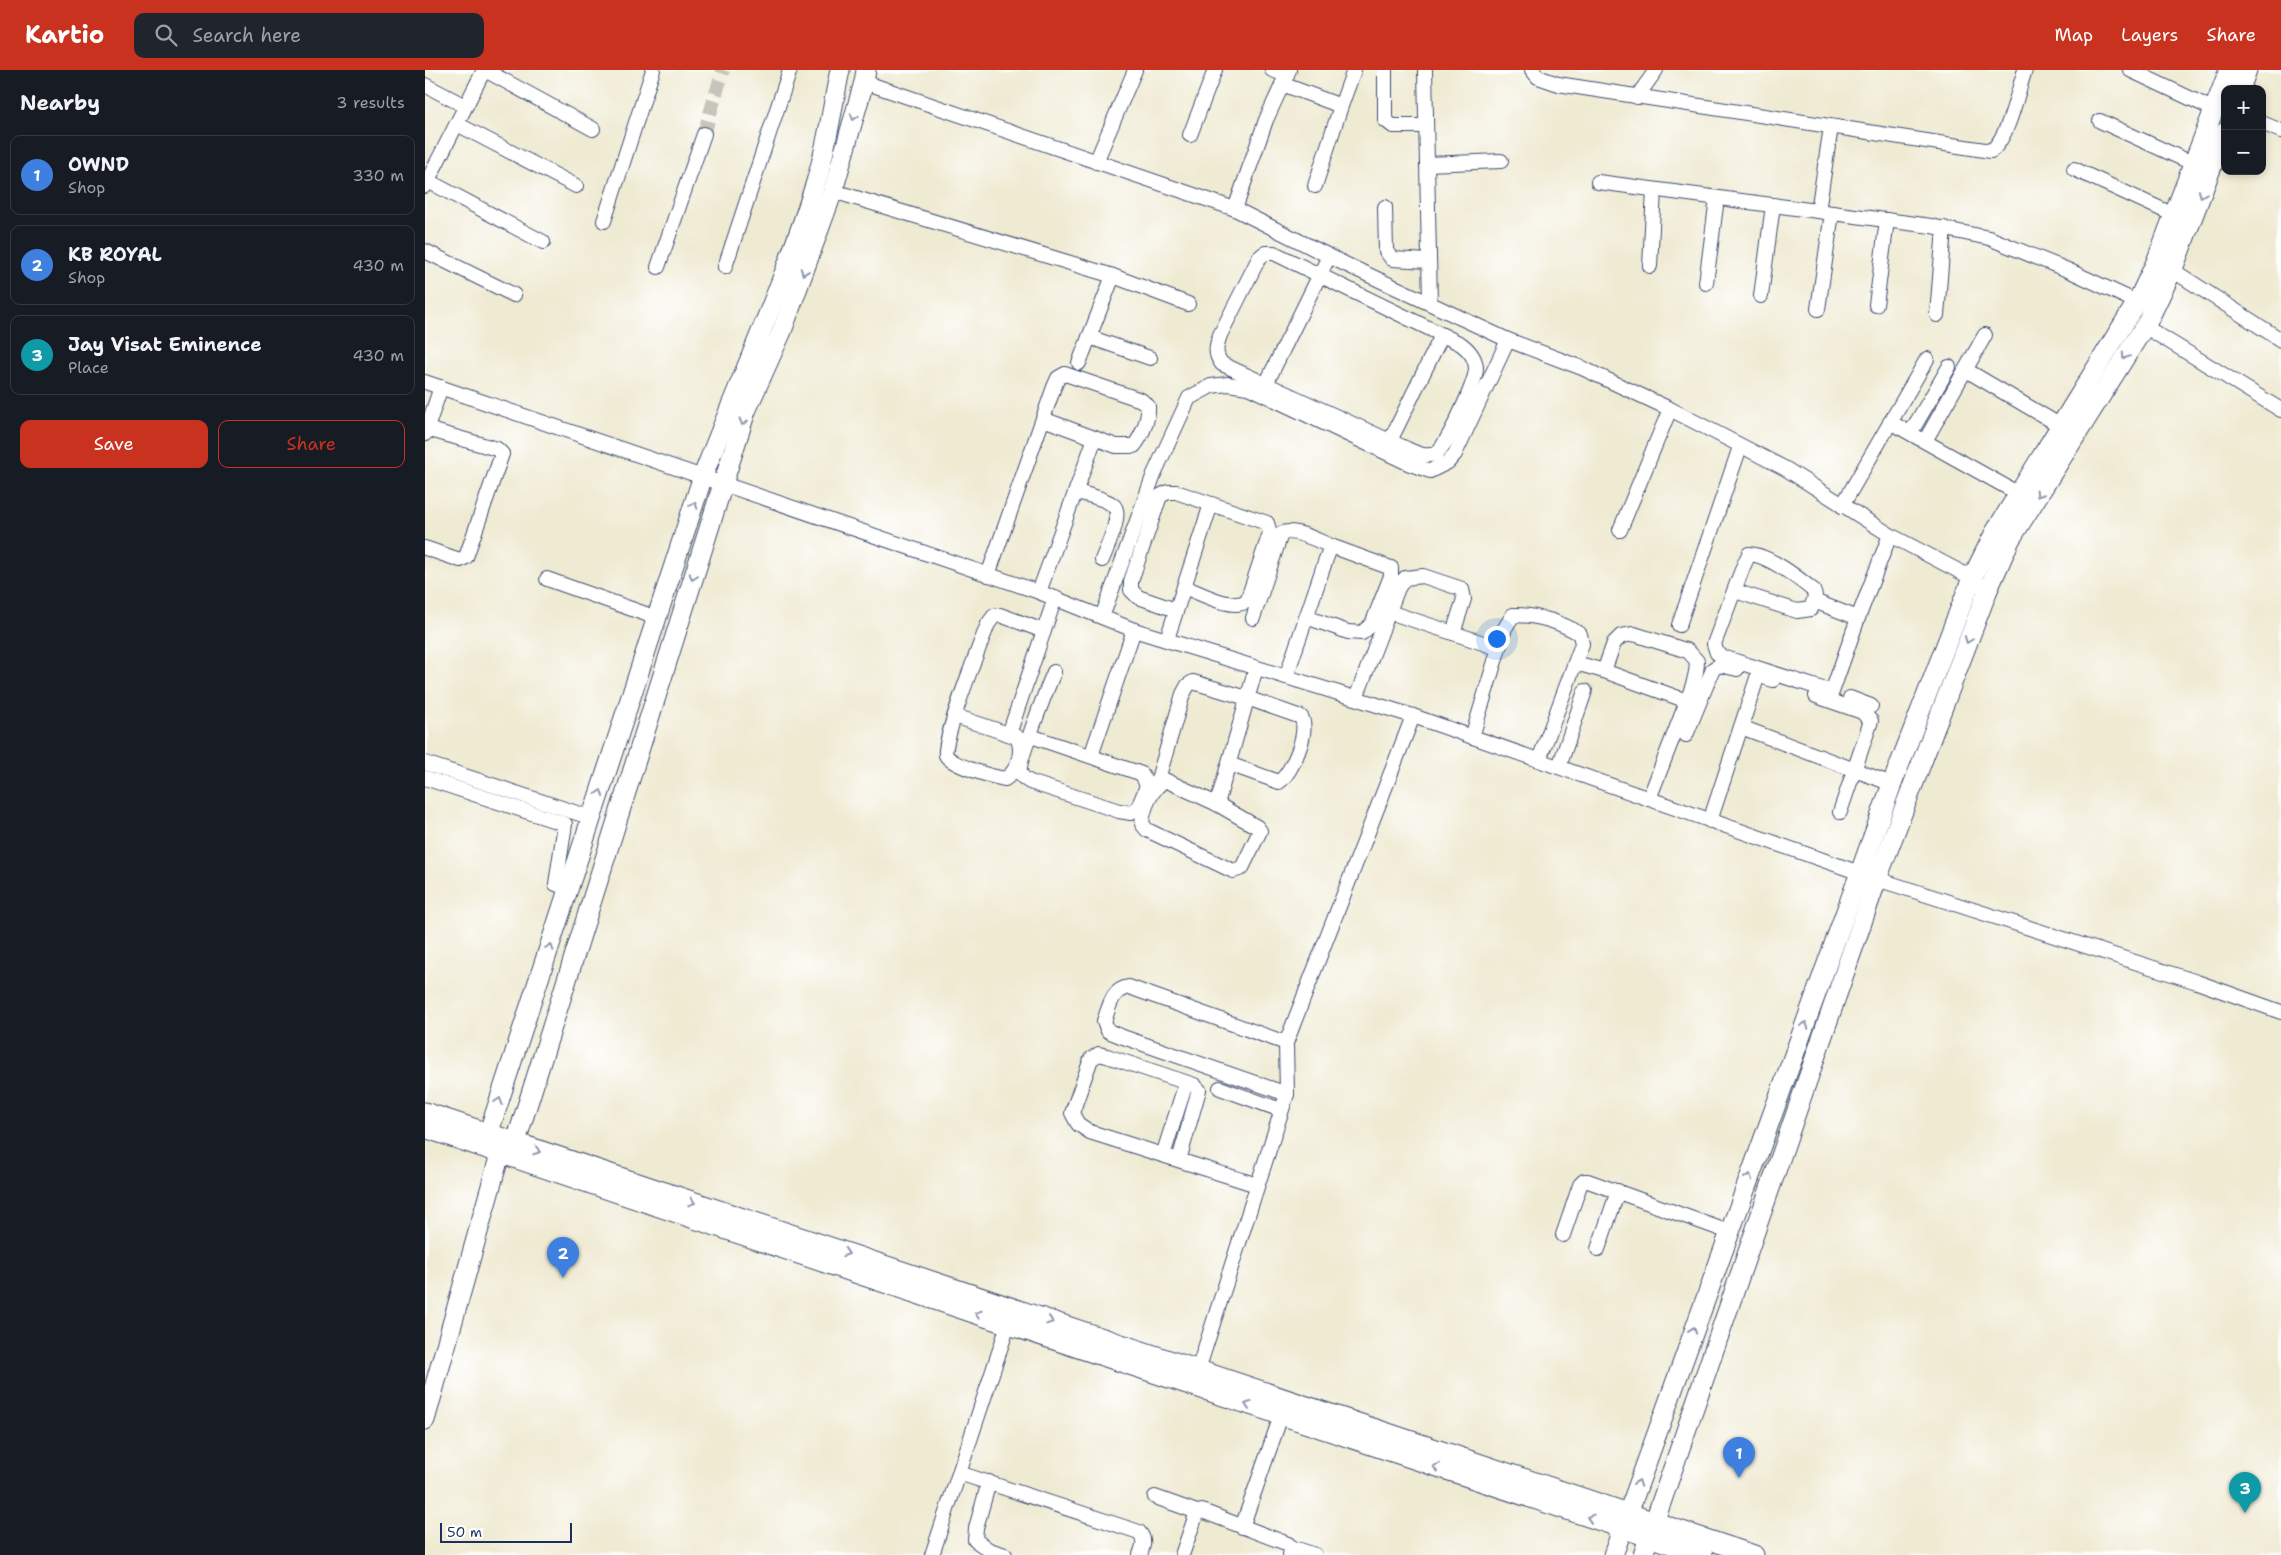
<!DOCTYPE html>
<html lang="en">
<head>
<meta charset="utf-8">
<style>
  :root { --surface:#171b24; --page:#20242c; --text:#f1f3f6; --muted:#9ea1a6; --line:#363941; --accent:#c8321e }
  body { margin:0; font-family:"Shantell Sans",sans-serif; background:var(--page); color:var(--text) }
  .controls { position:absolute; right:15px; top:15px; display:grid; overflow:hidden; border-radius:10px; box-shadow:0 2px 8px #0003 }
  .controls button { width:45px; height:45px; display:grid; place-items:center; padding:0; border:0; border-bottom:1px solid var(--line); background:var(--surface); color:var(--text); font:25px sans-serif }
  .scale { position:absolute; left:15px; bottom:12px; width:132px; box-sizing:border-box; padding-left:5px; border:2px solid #1b2f5e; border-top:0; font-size:14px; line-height:18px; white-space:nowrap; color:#1b2f5e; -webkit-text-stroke:4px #fff; paint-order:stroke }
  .you { position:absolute; left:1071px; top:568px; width:18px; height:18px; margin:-12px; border:4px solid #fff; border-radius:50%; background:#1a73e8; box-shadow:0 0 0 8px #1a73e833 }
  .badge { display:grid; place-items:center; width:32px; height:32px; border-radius:50%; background:var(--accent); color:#fff; font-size:16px; font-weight:700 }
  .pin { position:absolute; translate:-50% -41px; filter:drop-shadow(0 1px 2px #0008) }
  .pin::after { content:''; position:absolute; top:26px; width:18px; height:15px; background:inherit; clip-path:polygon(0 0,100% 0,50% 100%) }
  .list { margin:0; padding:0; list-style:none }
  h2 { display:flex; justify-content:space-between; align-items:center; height:65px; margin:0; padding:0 20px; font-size:21px }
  h2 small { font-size:16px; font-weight:400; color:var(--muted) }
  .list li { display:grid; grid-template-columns:32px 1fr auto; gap:15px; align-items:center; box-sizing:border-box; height:80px; margin:0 10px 10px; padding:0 10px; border:1px solid var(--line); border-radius:10px }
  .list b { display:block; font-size:19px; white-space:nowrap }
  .list p { margin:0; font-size:16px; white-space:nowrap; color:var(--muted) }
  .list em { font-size:16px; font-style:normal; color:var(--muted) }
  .actions { display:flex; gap:10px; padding:15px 20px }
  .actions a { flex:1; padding:11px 0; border:1px solid var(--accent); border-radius:10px; text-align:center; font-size:18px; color:var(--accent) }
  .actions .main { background:var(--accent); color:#fff }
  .icon { flex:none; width:28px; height:28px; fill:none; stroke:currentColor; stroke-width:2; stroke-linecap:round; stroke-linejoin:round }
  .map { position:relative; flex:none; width:1856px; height:1485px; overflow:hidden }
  header { display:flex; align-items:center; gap:30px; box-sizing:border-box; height:70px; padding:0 25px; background:var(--accent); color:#fff }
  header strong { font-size:24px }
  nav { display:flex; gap:28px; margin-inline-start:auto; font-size:18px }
  .search { width:350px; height:45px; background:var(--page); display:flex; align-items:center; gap:12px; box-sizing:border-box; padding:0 18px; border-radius:10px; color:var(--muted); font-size:19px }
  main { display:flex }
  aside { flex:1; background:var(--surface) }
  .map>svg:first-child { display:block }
</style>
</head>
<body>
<header>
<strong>Kartio</strong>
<div class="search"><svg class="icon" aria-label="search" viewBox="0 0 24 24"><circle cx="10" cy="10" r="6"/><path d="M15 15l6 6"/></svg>Search here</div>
<nav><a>Map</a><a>Layers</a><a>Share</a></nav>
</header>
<main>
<aside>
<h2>Nearby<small>3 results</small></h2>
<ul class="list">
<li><span class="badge" style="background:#3f7fe0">1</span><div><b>OWND</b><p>Shop</p></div><em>330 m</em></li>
<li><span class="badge" style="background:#3f7fe0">2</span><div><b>KB ROYAL</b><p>Shop</p></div><em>430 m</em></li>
<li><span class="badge" style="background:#0f9aa8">3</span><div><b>Jay Visat Eminence</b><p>Place</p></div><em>430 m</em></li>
</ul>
<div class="actions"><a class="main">Save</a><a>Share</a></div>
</aside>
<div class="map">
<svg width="1856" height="1485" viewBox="0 0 1856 1485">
  <rect width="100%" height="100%" fill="#fff"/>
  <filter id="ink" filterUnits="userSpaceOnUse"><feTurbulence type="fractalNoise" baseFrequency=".02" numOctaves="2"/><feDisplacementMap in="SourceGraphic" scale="10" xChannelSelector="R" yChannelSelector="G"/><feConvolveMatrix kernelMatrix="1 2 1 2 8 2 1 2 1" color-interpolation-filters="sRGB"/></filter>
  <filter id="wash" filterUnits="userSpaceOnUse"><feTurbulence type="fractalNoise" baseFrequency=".0096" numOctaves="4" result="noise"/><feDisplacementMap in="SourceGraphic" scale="20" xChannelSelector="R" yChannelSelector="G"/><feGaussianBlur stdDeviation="1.12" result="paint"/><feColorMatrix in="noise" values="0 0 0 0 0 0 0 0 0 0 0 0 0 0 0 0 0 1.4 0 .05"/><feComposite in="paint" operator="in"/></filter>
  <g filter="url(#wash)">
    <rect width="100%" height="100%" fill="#efead2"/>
  </g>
  <g filter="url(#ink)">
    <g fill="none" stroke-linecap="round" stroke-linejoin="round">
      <path stroke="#c5c5bb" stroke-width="14" stroke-dasharray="14 7" stroke-linecap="butt" d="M279,64L298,0"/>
      <defs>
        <g id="street">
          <path d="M60,0L168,59"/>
          <path d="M847,0L862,5"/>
          <path d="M960,0V50L968,56H1001"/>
          <path d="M1000,0L1005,233"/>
          <path d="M1107,0L1113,7L1133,14L1566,81C1584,67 1592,23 1600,0"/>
          <path d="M1705,0L1790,40"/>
          <path d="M439,12L810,139L920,194L1083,270L1157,298L1245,339L1361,399L1465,465L1547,508L1562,522"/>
          <path d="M857,14L916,36L890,116"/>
          <path d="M0,15L40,36"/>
          <path d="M1212,27L1231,0"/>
          <path d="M916,36L929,0"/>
          <path d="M1675,51L1769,94"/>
          <path d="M1837,53L1856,61"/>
          <path d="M32,54L151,116"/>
          <path d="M765,65L790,0"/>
          <path d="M671,92L710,0"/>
          <path d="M1002,94L1076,91"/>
          <path d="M1649,99L1749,145"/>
          <path d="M3,111L118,172"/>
          <path d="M1173,112L1506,156L1564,168L1645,201L1712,232"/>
          <path d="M0,116L59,0"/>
          <path d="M408,121L688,206L763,234"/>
          <path d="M960,137L961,181L967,189L1004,191"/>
          <path d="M810,139L841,50L864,0"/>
          <path d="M1393,141L1406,57"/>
          <path d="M179,151L228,0"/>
          <path d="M0,181L89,225"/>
          <path d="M840,183H849L1036,274C1044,280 1051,288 1051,299C1051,312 1021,379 1010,384C1000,388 989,382 980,378L797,294C789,284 791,277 795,265L834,188Z"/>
          <path d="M1225,196L1229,120"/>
          <path d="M1741,196L1856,270"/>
          <path d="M233,197L279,64"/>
          <path d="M300,197L365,0"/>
          <path d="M1281,213L1292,128"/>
          <path d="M1336,226L1348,135"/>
          <path d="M1451,235L1462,150"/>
          <path d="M1393,239L1407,143"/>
          <path d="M1512,245L1519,158"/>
          <path d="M1719,256L1856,340"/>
          <path d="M664,267L725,288"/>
          <path d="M654,293L688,206"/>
          <path d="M1541,300L1636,356"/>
          <path d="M0,312L614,522L709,560L988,646L1452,809L1772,912L1856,942"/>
          <path d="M841,314L904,186"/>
          <path d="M1465,352L1594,424"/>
          <path d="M1486,362L1524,297"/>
          <path d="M0,364L16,317"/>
          <path d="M965,371L1017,265"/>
          <path d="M1500,371L1560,265"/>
          <path d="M651,422C662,425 679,428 688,435C699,443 681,479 677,490"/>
          <path d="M1417,436L1502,289"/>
          <path d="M1195,460L1245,339"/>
          <path d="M0,478L35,490L41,487L77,384L72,379L2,359"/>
          <path d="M563,505L629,317L633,308L640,304L716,330L723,336C724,349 717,366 709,376H691L618,349"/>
          <path d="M122,509L232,548"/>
          <path d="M1310,521L1372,541L1386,539L1390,526L1388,520C1373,508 1344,485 1324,484L1318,497L1289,574L1292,583L1298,587L1407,622L1433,548"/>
          <path d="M614,522L670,368"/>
          <path d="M1389,531L1433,548L1465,465"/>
          <path d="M751,540L713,527L706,520V511L735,426L743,422H751L842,453L845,463L822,531C806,541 776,523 759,517"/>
          <path d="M964,542L1028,563"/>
          <path d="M677,547L729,404L764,328L786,316L803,314L823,317L985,394L1005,401L1023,392L1030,384L1083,270"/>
          <path d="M828,548L856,464C868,457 893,471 906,476"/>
          <path d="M1254,555L1315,377"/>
          <path d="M742,569L786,434"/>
          <path d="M1158,595L1179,601"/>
          <path d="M861,607L901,489L906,476L966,498V506L947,554L937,563L923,562L881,547"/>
          <path d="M1391,626L1437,642L1446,651L1415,742"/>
          <path d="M931,628L973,518L980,508L998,506L1037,519L1039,529L1028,563L1073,578"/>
          <path d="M1425,628L1446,636"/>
          <path d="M530,646L592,667C599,681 593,701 580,709C568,707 525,695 521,685C516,673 556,572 563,554L569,546L575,545L619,561"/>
          <path d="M1316,657L1467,714"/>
          <path d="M584,664L630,528"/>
          <path d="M1261,665L1288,599L1295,595L1312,599"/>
          <path d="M606,666L717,704L722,716L713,738L706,743L694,741L605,712C600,709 596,707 595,701C593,692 623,616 629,602"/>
          <path d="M1047,667L1080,558L1088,545C1111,545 1135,552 1155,564L1157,574L1114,690"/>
          <path d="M666,686L709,560"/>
          <path d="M0,693L167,748"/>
          <path d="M1134,697L1160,621"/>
          <path d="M0,708L140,754L131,814L144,819"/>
          <path d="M740,710L792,734L832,757L835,761L817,798L808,801L722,760L717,754C718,738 727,718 740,710Z"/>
          <path d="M731,716L758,624L763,615L768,612L822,628L876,647C885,661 867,703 854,712L804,694"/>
          <path d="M1224,729L1262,631C1267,618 1272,605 1272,591L1263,581L1209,564L1196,566L1189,573L1179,601L1262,631"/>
          <path d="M792,734L831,598"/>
          <path d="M1285,751L1333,605L1348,610"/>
          <path d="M861,973L704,917C686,920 685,936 679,951L683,961L698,967L862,1024"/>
          <path d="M795,1018L856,1040"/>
          <path d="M738,1085L761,1013"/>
          <path d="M754,1090L774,1020L769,1015L682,986L674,984L666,989L647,1043L653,1054L665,1062L832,1115"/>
          <path d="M1138,1165L1155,1115L1159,1111H1163L1304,1162"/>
          <path d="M1173,1179L1193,1121"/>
          <path d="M773,1300L862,1024L861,973L988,646"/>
          <path d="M534,1403L714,1462C721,1470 718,1476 715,1485"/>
          <path d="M564,1412L551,1458L550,1470L564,1480L580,1485"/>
          <path d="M730,1427L772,1442L777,1441L863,1474L866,1477L865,1485"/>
          <path d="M817,1457L856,1346"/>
          <path d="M866,1477L890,1485"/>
          <path d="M507,1485L586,1246"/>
          <path d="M757,1485L772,1442"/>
        </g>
        <g id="secondary">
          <path d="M1815,19L1822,0"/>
          <path d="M0,1042L1329,1485"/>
          <path d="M0,1058L584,1255L1278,1485"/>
          <path d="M60,1074L278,406C315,309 359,214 390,115C402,78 407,38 415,0"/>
          <path d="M87,1084L321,341L357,261L408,121L439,12L441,0"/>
          <path d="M0,1350L75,1084"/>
          <path d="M1188,1485L1467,714L1547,508L1570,462L1712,232L1731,192L1804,0"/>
          <path d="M1218,1485L1452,809L1562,522L1585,470L1723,251L1748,199L1800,62"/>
        </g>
      </defs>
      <use href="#street" stroke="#3b4b6f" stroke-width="16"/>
      <use href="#secondary" stroke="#3b4b6f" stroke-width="21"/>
      <use href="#street" stroke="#fff" stroke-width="14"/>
      <use href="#secondary" stroke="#fff" stroke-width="19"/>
    </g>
    <defs><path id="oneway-chevron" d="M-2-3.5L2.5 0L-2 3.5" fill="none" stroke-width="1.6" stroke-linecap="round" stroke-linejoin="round" transform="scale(1.25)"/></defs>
    <g stroke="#8d97ae">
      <use href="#oneway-chevron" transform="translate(429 47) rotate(106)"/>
      <use href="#oneway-chevron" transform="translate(1777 124) rotate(111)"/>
      <use href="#oneway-chevron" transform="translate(379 202) rotate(110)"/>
      <use href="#oneway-chevron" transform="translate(1700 286) rotate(123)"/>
      <use href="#oneway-chevron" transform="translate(318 352) rotate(107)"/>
      <use href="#oneway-chevron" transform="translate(1614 424) rotate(122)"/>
      <use href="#oneway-chevron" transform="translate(269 435) rotate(-72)"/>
      <use href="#oneway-chevron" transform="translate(268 507) rotate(109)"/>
      <use href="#oneway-chevron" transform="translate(1543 570) rotate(111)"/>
      <use href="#oneway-chevron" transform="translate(175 723) rotate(-72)"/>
      <use href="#oneway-chevron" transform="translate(125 877) rotate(-72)"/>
      <use href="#oneway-chevron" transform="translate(1380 955) rotate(-70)"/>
      <use href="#oneway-chevron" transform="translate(74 1031) rotate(-72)"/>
      <use href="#oneway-chevron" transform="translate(112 1081) rotate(18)"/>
      <use href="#oneway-chevron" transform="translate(1324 1107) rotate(-70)"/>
      <use href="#oneway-chevron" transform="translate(267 1132) rotate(18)"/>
      <use href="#oneway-chevron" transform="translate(421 1183) rotate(18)"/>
      <use href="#oneway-chevron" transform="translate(553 1244) rotate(-161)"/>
      <use href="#oneway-chevron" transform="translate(625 1251) rotate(18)"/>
      <use href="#oneway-chevron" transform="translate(1268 1260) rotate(-70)"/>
      <use href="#oneway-chevron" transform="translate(823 1335) rotate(-162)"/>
      <use href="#oneway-chevron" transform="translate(1011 1397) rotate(-162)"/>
      <use href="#oneway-chevron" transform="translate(1213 1413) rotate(-70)"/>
      <use href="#oneway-chevron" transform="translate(1165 1448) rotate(-162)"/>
    </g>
  </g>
</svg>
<div class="controls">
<button>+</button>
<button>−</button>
</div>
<div class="scale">50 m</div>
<div class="you"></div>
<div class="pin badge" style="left:1314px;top:1408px;background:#3f7fe0">1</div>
<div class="pin badge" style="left:138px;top:1208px;background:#3f7fe0">2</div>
<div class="pin badge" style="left:1820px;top:1443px;background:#0f9aa8">3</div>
</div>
</main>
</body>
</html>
